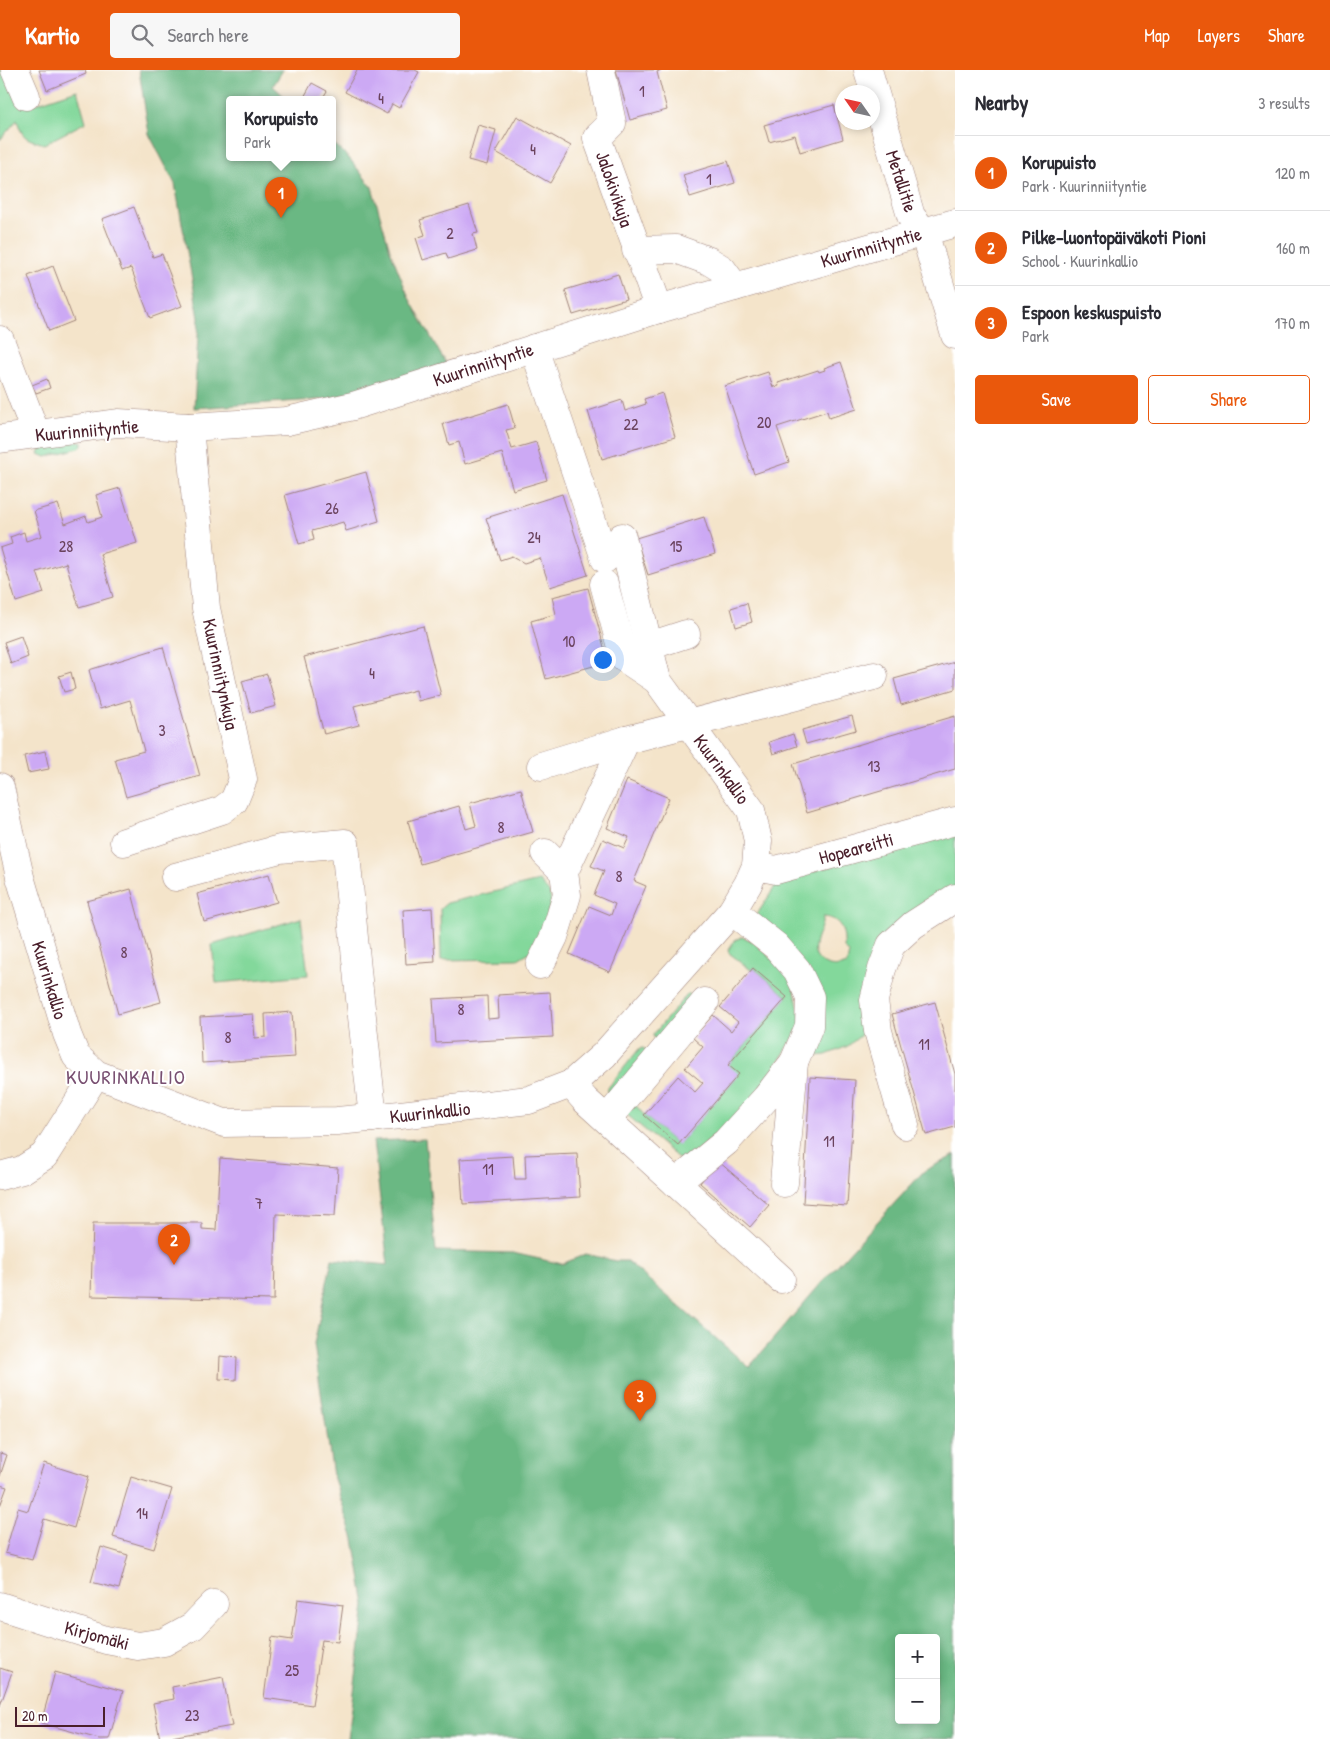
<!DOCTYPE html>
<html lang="en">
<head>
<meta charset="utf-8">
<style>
  :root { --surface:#fff; --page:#f7f7f7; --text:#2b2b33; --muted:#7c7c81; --line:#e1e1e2; --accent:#ea580c }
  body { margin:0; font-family:"Patrick Hand",sans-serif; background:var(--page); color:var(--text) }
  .controls { position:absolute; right:15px; bottom:15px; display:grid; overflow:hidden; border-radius:5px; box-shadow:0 2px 8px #0003 }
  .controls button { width:45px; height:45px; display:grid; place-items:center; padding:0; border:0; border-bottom:1px solid var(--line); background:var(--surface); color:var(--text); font:25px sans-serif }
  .compass { position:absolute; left:835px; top:15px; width:45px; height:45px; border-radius:50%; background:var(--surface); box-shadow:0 2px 8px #0003; rotate:304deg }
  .scale { position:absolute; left:15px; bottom:12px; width:90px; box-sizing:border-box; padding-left:5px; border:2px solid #4a1f2b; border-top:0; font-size:14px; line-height:18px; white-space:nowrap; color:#4a1f2b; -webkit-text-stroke:4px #fff; paint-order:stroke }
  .you { position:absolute; left:602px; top:589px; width:18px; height:18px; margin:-12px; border:4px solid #fff; border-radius:50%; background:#1a73e8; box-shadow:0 0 0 8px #1a73e833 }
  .badge { display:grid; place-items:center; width:32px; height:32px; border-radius:50%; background:var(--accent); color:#fff; font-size:16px; font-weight:700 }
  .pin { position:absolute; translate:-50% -41px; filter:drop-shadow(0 1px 2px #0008) }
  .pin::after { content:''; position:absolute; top:26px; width:18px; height:15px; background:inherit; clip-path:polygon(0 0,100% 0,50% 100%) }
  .popup { position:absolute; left:226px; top:26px; width:110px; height:65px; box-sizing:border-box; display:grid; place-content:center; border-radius:5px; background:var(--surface); filter:drop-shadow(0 1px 4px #0005); font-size:16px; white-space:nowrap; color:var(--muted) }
  .popup b { font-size:19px; color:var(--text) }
  .popup::after { content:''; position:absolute; left:50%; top:100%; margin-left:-10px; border:10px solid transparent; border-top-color:var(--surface) }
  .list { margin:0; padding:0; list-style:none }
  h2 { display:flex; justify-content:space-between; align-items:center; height:65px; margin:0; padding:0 20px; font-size:21px }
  h2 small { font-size:16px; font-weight:400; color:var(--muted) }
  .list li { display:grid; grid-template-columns:32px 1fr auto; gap:15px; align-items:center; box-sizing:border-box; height:75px; padding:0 20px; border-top:1px solid var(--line) }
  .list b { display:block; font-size:19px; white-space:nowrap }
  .list p { margin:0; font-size:16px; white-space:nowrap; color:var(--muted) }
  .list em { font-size:16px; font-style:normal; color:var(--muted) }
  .actions { display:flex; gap:10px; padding:15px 20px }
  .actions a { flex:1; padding:11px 0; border:1px solid var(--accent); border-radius:5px; text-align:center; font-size:18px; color:var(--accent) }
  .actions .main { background:var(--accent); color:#fff }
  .icon { flex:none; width:28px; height:28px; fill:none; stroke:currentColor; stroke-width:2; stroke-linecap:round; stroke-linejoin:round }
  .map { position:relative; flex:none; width:955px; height:1669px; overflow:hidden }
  header { display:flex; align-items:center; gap:30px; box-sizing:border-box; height:70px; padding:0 25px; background:var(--accent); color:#fff }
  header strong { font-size:24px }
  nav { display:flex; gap:28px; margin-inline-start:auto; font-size:18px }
  .search { width:350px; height:45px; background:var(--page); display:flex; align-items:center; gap:12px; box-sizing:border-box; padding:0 18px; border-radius:5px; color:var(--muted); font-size:19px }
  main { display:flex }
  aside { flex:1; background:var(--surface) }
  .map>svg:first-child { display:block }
</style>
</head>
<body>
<header>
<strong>Kartio</strong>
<div class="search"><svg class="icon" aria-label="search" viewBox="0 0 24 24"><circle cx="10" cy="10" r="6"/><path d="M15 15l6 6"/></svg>Search here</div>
<nav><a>Map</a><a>Layers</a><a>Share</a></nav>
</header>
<main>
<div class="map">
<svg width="955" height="1669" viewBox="0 0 955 1669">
  <rect width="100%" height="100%" fill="#fff"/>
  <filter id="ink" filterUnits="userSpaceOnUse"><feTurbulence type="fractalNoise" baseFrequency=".02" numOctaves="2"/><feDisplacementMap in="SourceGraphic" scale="10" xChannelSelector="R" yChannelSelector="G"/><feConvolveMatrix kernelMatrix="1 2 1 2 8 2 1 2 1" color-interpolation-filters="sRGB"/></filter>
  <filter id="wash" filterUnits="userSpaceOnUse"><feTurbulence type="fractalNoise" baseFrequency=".0096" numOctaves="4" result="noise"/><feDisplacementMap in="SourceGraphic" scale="20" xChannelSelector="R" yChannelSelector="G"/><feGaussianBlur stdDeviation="1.12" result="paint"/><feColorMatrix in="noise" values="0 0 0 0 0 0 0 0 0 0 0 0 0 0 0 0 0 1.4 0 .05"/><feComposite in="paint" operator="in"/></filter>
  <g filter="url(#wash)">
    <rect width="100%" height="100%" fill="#f4e4ca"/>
    <g fill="#83d89b" stroke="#667c63" fill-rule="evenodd">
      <path d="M0,0H6L26,37L77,20L86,52L44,74C25,68 23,69 17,50L0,70Z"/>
      <path d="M80,371L82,372V376L79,378L46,387L39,384L42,376Z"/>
      <path d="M955,759V821L910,848L868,959L848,976L826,985L807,987C821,963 828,951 821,923L756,846L778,812ZM823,847C841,848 845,861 844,878L849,883L847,894C839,897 832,898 824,894C804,882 822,864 823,847Z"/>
      <path d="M539,811L549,822L551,830L543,860L533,880L518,889L441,890L440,839L447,833Z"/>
      <path d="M301,848L308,905L216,913L212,875Z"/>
      <path d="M742,867L751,870L792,907L802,955L753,1032L684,1093L625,1043L632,1031L644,1045L678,1075L738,1005L728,995L787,927L754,898L751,900L729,883L728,880L735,870Z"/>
      <path d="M688,923L699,932L660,974L654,969L653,965Z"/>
      <path d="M643,978L652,984L614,1029L607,1023V1019L639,979Z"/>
    </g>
    <g fill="#6ab883" stroke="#5a6c57" fill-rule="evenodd">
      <path d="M139,0H283L273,16L287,29H230V87H332V72L349,88L372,117L390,180L409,228L446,294L330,329L194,338L199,248L175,114L149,64Z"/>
      <path d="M425,1069L436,1181L513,1183L562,1194L586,1184L616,1191H627L749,1297L823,1211L924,1101L955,1085V1669H348L365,1535L354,1469L333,1406L314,1274L332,1189L388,1195L373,1071ZM899,1568H936V1650H899Z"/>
    </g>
    <g id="blocks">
      <g fill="#cca9f4">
        <path d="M39,0H85L86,4L47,20Z"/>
        <path d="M357,0H415L419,2L399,38L392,34L387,44L345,22Z"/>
        <path d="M616,0H661L657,2L667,40L630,50Z"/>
        <path d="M312,13L327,21L322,29H303Z"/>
        <path d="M834,35L843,69L800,82L795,65L769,72L764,55Z"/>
        <path d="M517,46L571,76L550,113L496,82Z"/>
        <path d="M478,55L496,60L487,95L468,90Z"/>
        <path d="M728,91L735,113L690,127L683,105Z"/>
        <path d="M469,135L478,163L473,164L477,180L448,189L446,183L423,190L416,168L425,165L420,150Z"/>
        <path d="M134,137L153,187L162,184L182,236L150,248L131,198L122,201L102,149Z"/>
        <path d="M53,196L74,251L49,261L28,206Z"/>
        <path d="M618,204L626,229L573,245L565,220Z"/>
        <path d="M841,292L857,339L829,348L827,341L777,357L789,392L754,404L725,316L768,302L773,317L779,316L778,313L818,300L819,302L825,300L824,298Z"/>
        <path d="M47,309L50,318L36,323L32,315Z"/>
        <path d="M662,323L675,367L602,389L588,341L622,330L625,341L646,334L644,329Z"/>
        <path d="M508,334L515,358L506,360L512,379L536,372L547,410L513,420L502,383L465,394L459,372L449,375L443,354Z"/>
        <path d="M366,402L379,451L346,461L343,452L312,461L314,470L299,474L285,425Z"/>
        <path d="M120,418L137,473L100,484L113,527L79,537L66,493L37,502L44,523L16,532L0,478L12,474L10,467L24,462L26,471L42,466L34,441L58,434L65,454L86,446L88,452L102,447L96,425Z"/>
        <path d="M562,424L588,505L550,517L540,488L524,493L512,486L500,490L486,448Z"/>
        <path d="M704,447L715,484L648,505L636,468Z"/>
        <path d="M588,518L608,592L546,609L531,551L556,544L552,527Z"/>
        <path d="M747,533L752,552L736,557L731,538Z"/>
        <path d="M423,556L441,625L418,631L416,620L354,636L359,655L324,664L304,587Z"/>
        <path d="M21,566L28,587L11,594L4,572Z"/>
        <path d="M163,577L200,706L126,727L115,689L144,681L130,630L100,639L89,600Z"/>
        <path d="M955,592V619L901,635L894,609Z"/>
        <path d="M71,602L75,619L64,622L59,606Z"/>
        <path d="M267,604L276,636L251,643L242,611Z"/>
        <path d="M852,646L856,660L806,674L802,660Z"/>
        <path d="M955,646V699L807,743L793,694Z"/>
        <path d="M793,664L797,676L773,684L769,672Z"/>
        <path d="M45,681L49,699L28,703L24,686Z"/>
        <path d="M627,710L669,728L634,811L646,816L610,902L569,884L589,836L611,845L615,834L594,825L604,801L591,796L603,769L624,778L629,767L607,758Z"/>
        <path d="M521,719L533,762L420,794L408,751L459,736L466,759L476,756L470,733Z"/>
        <path d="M269,804L277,832L204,852L197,824Z"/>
        <path d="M131,819L161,932L118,944L87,831Z"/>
        <path d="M432,838L435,892L406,894L403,840Z"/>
        <path d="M753,898L787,927L728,995L739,1004L678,1075L644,1045L678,1006L695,1022L703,1013L685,998L703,977L693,968L713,945L731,961L738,952L720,937Z"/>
        <path d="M550,922L553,967L436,973L433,929L487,926L488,949L499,948L498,925Z"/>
        <path d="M935,932L955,1004V1057L926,1065L892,944Z"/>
        <path d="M292,942L295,987L202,993L200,947L253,944L255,968L266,967L265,944Z"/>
        <path d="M810,1007L855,1010L847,1136L803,1133Z"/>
        <path d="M577,1083L580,1127L463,1134L460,1089L513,1086L515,1109H526L525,1085Z"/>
        <path d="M220,1088L338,1098L335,1146L276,1144L274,1230L91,1226L93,1153H202V1159L216,1160Z"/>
        <path d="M718,1091L769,1135L750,1157L700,1113Z"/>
        <path d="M220,1286L237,1288L236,1310L219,1309Z"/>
        <path d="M0,1383L7,1385L0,1406Z"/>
        <path d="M44,1393L88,1407L74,1458L44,1449L32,1490L5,1483L18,1438L28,1441Z"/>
        <path d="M131,1407L172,1419L154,1479L113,1467Z"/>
        <path d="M0,1415L7,1417L0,1436Z"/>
        <path d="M101,1477L128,1485L119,1519L91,1512Z"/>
        <path d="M298,1529L343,1535L338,1572L322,1570L312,1635L264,1628L272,1567L292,1570Z"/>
        <path d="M0,1598L12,1602L0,1636Z"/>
        <path d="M55,1602L123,1621L109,1669H99L41,1653Z"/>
        <path d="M223,1607L232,1656L160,1669L153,1633L174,1629L172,1617Z"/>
      </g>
    </g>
  </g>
  <g filter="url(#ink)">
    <use href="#blocks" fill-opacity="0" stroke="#9f827a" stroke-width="1"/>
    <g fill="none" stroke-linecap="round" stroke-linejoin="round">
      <defs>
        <g id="minor">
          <path d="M15,0L26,26"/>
          <path d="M601,0L612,53L597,68L659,239"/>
          <path d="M868,0L911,146L924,162L955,265"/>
          <path d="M636,180L676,179L709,191L722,199L735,217"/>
          <path d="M0,270L36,364"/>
          <path d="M534,278L605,489"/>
          <path d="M0,369L118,353L189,357L287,351L353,336L659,239L955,153"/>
          <path d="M622,467L657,610"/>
          <path d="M649,576L686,564"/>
          <path d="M541,696L626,670L874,606"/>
          <path d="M0,717L20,807L67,964L76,986L96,1004L224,1053L337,1051L400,1045L529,1030L571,1014L604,985L732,841L748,814L756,796L758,771L751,740L657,610L624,588L604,514"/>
          <path d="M124,772L222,740L234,731L243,709L206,538L189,357"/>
          <path d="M545,783L564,802"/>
          <path d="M756,796L776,800L955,751"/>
          <path d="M175,807L280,779L345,773L358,910L373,1048"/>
          <path d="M540,895L554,867L567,825L564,802L626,670"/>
          <path d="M571,1014L585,1030L781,1209"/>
          <path d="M607,1049L705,932"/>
          <path d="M905,1055L878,961L874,930L882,899L891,875L913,855L955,828"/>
          <path d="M0,1106L22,1100L44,1086L96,1004"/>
          <path d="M676,1113L726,1072L766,1028L794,992L809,956L810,927L797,900L776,876L732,841"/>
          <path d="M784,1113L794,992"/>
          <path d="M0,1536L106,1570L138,1576L164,1572L193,1556L214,1534"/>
        </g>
      </defs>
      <use href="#minor" stroke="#9f827a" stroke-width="29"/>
      <use href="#minor" stroke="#fff" stroke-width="28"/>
    </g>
  </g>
  <g text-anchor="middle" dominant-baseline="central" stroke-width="4" stroke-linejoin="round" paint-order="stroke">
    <g font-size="16" fill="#6a425d">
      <text x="642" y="21">1</text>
      <text x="381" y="28">4</text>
      <text x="533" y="79">4</text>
      <text x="709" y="109">1</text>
      <text x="450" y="163">2</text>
      <text x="764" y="352">20</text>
      <text x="631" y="354">22</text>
      <text x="332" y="438">26</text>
      <text x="534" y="467">24</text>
      <text x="66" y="476">28</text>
      <text x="676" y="476">15</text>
      <text x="569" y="571">10</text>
      <text x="372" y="603">4</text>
      <text x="162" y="660">3</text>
      <text x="874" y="696">13</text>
      <text x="501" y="757">8</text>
      <text x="619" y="806">8</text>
      <text x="124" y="882">8</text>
      <text x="461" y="939">8</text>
      <text x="228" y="967">8</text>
      <text x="924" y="974">11</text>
      <text x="829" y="1071">11</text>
      <text x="488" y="1099">11</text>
      <text x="259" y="1133">7</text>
      <text x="142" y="1443">14</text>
      <text x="292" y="1600">25</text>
      <text x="192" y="1645">23</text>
    </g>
    <g font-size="19" fill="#4a1f2b" stroke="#fff">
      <text transform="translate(902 111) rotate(72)">Metallitie</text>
      <text transform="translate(615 119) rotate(71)">Jalokivikuja</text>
      <text transform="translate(871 177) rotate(-16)">Kuurinniityntie</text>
      <text transform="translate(483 294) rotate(-18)">Kuurinniityntie</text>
      <text transform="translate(87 360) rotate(-5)">Kuurinniityntie</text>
      <text transform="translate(221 604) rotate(78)">Kuurinniitynkuja</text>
      <text transform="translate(722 699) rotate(54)">Kuurinkallio</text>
      <text transform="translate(856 778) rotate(-15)">Hopeareitti</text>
      <text transform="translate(50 910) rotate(73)">Kuurinkallio</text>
      <text transform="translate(430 1042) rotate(-6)">Kuurinkallio</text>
      <text transform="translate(97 1565) rotate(15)">Kirjomäki</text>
    </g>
    <g font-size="20" letter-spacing="1" fill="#784f71" stroke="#fff">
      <text x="126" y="1006">KUURINKALLIO</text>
    </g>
  </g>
</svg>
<div class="controls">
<button>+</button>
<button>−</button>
</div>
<svg class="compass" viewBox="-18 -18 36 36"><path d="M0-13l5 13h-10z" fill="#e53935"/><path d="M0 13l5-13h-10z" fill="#7c7c81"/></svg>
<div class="scale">20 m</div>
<div class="you"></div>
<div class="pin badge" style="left:281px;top:148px">1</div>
<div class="popup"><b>Korupuisto</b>Park</div>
<div class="pin badge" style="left:174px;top:1195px">2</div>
<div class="pin badge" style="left:640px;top:1351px">3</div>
</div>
<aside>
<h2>Nearby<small>3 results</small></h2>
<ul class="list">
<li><span class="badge">1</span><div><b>Korupuisto</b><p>Park · Kuurinniityntie</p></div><em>120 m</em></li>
<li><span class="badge">2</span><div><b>Pilke-luontopäiväkoti Pioni</b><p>School · Kuurinkallio</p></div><em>160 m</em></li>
<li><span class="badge">3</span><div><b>Espoon keskuspuisto</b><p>Park</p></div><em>170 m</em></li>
</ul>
<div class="actions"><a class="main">Save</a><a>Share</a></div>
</aside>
</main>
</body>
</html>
